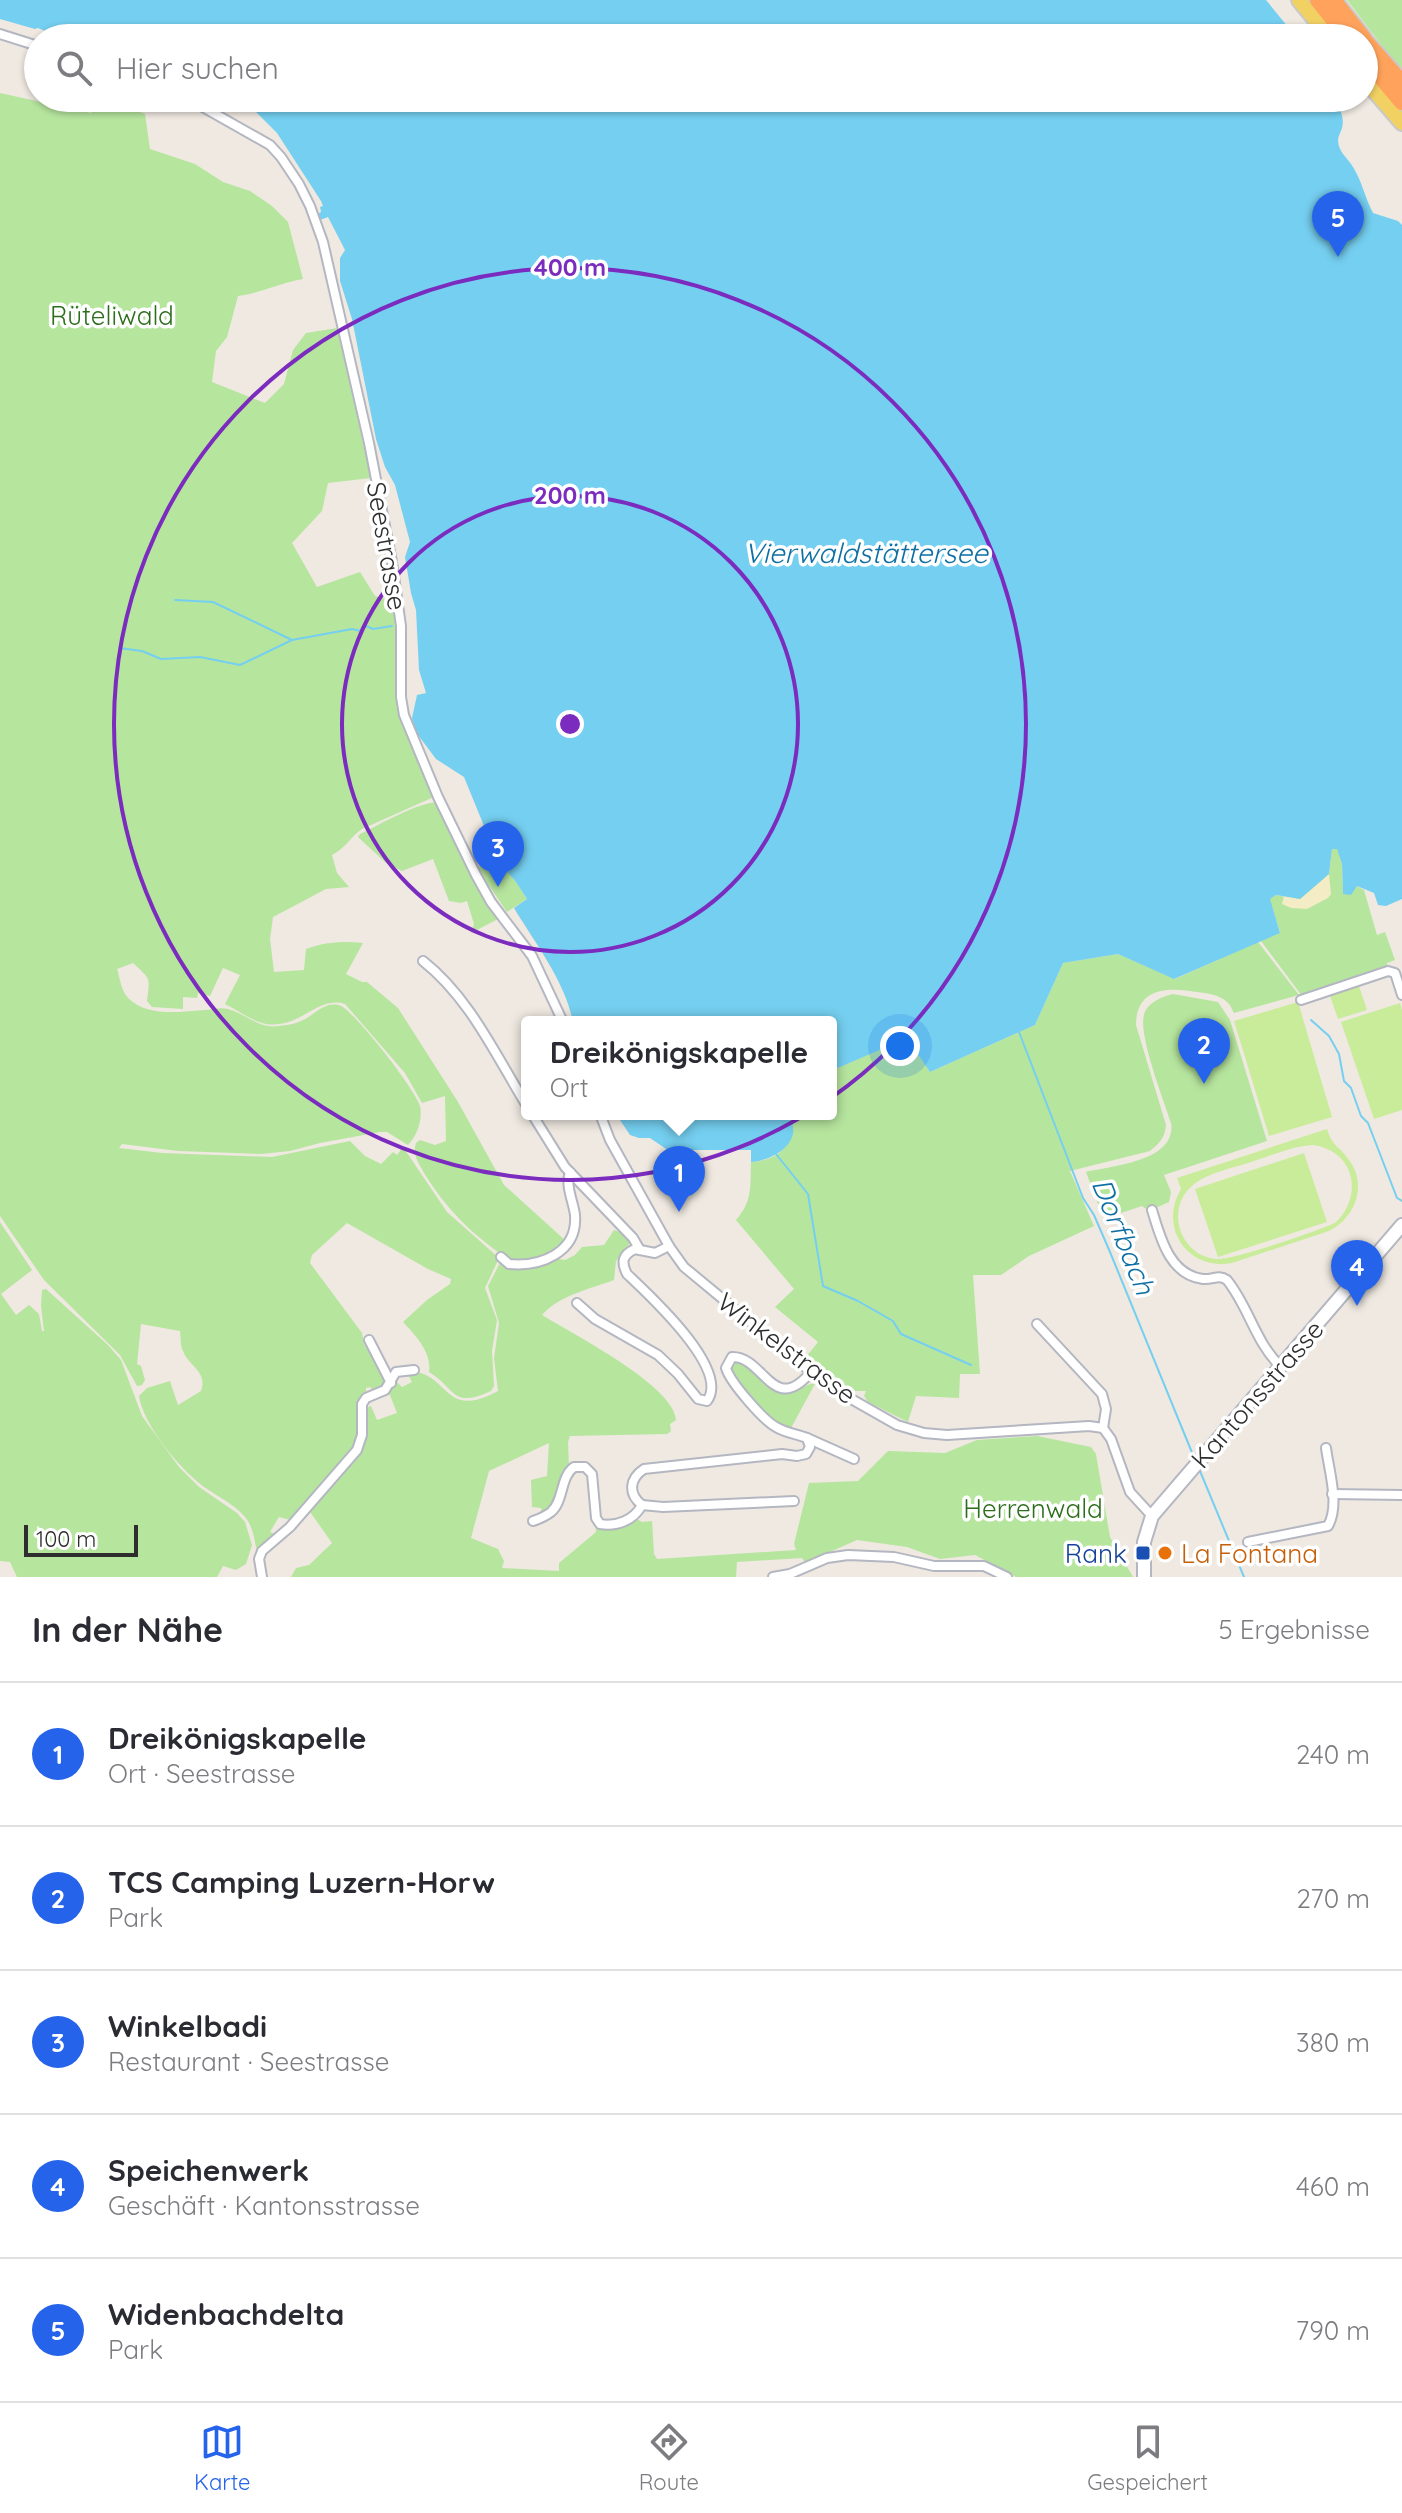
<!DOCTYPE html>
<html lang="de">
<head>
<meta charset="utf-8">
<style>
  :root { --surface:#fff; --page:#f2f2f3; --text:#2b2b33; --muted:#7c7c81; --line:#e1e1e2; --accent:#2563eb }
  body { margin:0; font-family:Quicksand,sans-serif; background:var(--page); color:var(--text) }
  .scale { position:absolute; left:24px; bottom:20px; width:114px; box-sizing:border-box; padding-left:8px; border:4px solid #2e2e2e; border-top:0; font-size:22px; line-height:28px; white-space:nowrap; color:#2e2e2e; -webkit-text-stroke:6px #fff; paint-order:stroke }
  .you { position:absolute; left:900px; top:1046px; width:28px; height:28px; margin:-20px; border:6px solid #fff; border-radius:50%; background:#1a73e8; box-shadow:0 0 0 12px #1a73e833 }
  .badge { display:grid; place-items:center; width:52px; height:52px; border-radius:50%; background:var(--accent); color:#fff; font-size:26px; font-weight:700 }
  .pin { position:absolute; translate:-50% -66px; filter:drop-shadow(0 2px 4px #0008) }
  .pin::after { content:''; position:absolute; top:42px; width:28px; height:24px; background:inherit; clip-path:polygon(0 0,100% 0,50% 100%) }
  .popup { position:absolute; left:521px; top:1016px; width:316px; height:104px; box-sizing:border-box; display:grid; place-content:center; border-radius:8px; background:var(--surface); filter:drop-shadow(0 2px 6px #0005); font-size:26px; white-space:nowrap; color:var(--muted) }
  .popup b { font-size:30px; color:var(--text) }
  .popup::after { content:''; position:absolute; left:50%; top:100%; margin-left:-16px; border:16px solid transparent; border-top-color:var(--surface) }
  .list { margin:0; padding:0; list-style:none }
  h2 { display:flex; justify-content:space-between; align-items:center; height:104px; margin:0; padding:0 32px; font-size:34px }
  h2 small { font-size:26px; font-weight:400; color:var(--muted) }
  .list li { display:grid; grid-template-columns:52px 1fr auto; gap:24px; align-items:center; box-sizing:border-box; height:144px; padding:0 32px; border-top:2px solid var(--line) }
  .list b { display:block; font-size:30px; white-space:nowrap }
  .list p { margin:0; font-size:26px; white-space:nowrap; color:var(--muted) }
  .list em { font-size:26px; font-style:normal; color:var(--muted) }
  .icon { flex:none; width:44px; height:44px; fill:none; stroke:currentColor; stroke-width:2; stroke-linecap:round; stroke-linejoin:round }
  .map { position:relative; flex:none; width:1402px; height:1577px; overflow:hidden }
  .search { position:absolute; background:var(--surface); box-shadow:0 2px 6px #0004; left:24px; right:24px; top:24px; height:88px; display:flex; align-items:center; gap:20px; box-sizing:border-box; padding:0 28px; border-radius:44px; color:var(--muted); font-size:30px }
  .sheet { height:824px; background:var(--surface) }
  nav { display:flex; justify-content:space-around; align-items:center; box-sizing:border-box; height:112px; border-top:2px solid var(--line); background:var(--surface); font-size:22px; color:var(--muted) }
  nav a { display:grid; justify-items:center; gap:4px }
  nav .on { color:var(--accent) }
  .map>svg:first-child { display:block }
</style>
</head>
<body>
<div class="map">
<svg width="1402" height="1577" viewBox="0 0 1402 1577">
  <rect width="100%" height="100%" fill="#efe9e1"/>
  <g fill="#b6e59e">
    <path d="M1347,0H1402V68L1396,64Z"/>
    <path d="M0,93L91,113L98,98H106L145,114L150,149L195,164L223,182L250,191L272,206L288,222L303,279C280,283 261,293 238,296L227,337L216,351L212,382L265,403L284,384L293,350L306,333L337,328L371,478L328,483L322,511L292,543L317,587L360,572L375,596L393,601L397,634V686L436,796L362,829C350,837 348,846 332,855L337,873L349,887L326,889L273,917L270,939L274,972L304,970L306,949C326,942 342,941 363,943L346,974L362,982H367L398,1008L458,1102L504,1185L567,1242L555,1255L514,1263C475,1237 449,1213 424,1173C419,1163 412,1155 416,1143L420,1140L435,1145L446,1141L445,1096L422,1103L405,1073L345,1004C317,995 301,1029 266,1024C251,1021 238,1010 225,1004L240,975L223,968L210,996L198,993L197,998L183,997V1009L152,1007L147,1001C150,976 151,980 133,963L117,969C120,978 121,991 128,998C147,1017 179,1012 204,1010C212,1010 220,1007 228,1009C247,1014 258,1029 279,1026C287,1025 296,1024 303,1020C315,1015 325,1000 341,1006C355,1012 416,1090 420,1106C423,1119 417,1136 408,1145L387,1132H380L320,1143L290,1151L261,1154L178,1151L122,1144L119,1148L162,1153L272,1157L350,1141L365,1156L381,1164L393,1152L397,1155L403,1147L447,1212L499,1258L485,1288L497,1320L492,1351L494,1386L491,1391C451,1409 457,1389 429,1372C432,1352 415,1335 403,1322L427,1300L450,1284L451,1279L428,1269L347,1223L312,1255L310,1263L362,1333L364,1344L387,1382L385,1386L374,1392L370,1387L366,1388V1393L358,1409L360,1428L357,1445L294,1521L279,1517L270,1532L275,1534L259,1552L257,1551C254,1539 253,1525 244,1516C234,1504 217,1496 204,1487C180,1469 143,1425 139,1396L147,1388L170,1381L178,1405L201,1391C208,1371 189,1367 183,1351C180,1346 181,1337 180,1331L141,1324L137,1364L141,1366L145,1380L142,1385L137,1386L120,1355L44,1280L0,1216Z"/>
    <path d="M438,802L500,918L471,933L474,924L467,901L461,903L449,901L433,859L402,871L386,863L358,837L360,834C381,824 416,803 438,802Z"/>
    <path d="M1337,848L1342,864L1343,894L1357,886L1364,890L1377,935L1385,932L1395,960L1387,963L1388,967L1302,996L1261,941L1280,932L1269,899L1276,895L1295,899L1329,874L1332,849Z"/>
    <path d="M485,863C507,864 517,883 527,899L507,912L477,868Z"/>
    <path d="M1258,942L1299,995L1234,1013C1232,1010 1231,1005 1227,1002C1220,995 1207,993 1197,992C1169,987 1136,987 1136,1025L1166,1125C1165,1137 1160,1143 1150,1151L1070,1171L1094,1226L1029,1256L1001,1275H973L980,1374H960L959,1398L916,1396L908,1422L868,1402L864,1396L866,1391H851L806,1357L818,1342L775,1307L794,1289L736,1220C753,1201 750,1186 751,1162C781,1160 796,1143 791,1114H831V1071L908,1037L930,1072L1035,1025L1063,963L1118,954L1175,979Z"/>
    <path d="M1173,994L1218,1002L1230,1020L1267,1141L1164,1175L1171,1192L1169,1202L1149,1211L1142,1206L1109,1217L1098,1204L1086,1172C1113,1166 1177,1161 1171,1123C1164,1101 1138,1035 1144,1015C1147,1003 1161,997 1173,994Z"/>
    <path d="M0,1222L32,1270L1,1294L16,1315L29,1305L39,1314L42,1331H44L41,1306L42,1290L46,1289L108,1345L121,1360L142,1416L179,1467L199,1487L237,1513L245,1522L252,1545L246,1564L236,1570L223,1566L217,1577H17L10,1562L0,1561Z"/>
    <path d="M614,1230L623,1233L630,1243L616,1261L614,1280C590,1289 560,1295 542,1315C571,1333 675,1386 676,1420L670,1424L671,1431L667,1434L570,1436L568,1442L569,1468L553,1507L542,1514L541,1508L532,1507L531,1480L547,1476L549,1443L489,1471L471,1538L498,1549L504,1561L502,1568L559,1571V1563L596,1532L595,1522L609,1526L637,1519L642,1522L652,1521L654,1554L657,1559L796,1550L794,1544L809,1483L858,1481L888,1451L945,1453L977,1440L1037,1436L1091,1447L1096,1454L1110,1537L1133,1577H1016L975,1555L940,1559L907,1547L857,1540L805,1563L802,1558L737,1562L736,1577H291L296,1568L309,1565L332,1543L308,1509L357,1452L363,1409L371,1406L377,1420L397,1413L388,1390L397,1382L402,1387L412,1382L406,1371C451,1370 441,1422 498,1391L494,1358L499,1323L488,1286L502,1259L509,1265L553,1258L565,1260L575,1255L582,1247L604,1245Z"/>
    <path d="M735,1361H741C775,1394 769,1400 816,1382L791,1428L772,1420L731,1372V1364Z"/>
  </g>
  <path fill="#f3ecc5" d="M1329,874L1331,894L1328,898L1307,909L1291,908L1282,904L1284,896L1300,899Z"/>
  <g fill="#c9ec9a" fill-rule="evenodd">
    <path d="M1358,983L1367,1010L1338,1019L1329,993Z"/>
    <path d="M1298,1002L1332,1117L1269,1136L1234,1021Z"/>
    <path d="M1400,1003L1402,1010V1110L1374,1119L1341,1022Z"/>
    <path d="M1327,1129C1333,1148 1339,1145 1349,1160C1368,1185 1355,1218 1329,1231L1232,1263C1188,1271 1158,1228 1181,1189L1177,1178ZM1313,1145C1355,1151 1364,1196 1335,1223C1317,1231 1234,1260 1217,1259C1181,1257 1164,1210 1192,1186C1207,1172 1235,1168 1254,1161C1273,1155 1293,1146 1313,1145Z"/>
    <path d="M1304,1153L1327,1222L1218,1257L1195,1189Z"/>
  </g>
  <g fill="#75cff0">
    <path d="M0,0H1266L1297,38H136L122,31L118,38H62L38,28L35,29L0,19Z"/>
    <path d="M227,98H1334C1339,108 1345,116 1342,128C1341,132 1338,136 1338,140C1338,152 1348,158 1353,167C1362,181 1365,198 1373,213L1398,221L1402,225V899L1386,906L1378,905L1374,893L1357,886L1351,895L1343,894L1342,864L1337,849H1332L1329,874L1300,899L1276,895L1270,899L1280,933L1174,979L1118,954L1063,963L1035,1025L930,1072L907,1038L831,1071V1022H573C565,981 535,943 514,908L527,899C516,882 507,864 485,863L475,852L491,843L464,777L436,759L415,731L412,718L417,695L426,693L419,670L416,610L411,593L405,557L410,542L395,485L385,467L376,439L352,319L340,281V258L345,250L328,217L320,220L318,214L321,212L320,207L323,206L321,201L277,133L243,99L233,101Z"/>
    <path d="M616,1114H791C792,1120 794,1128 793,1134C789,1151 767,1161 751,1162V1150H692L688,1171L676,1170L678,1157L650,1138H639L630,1135Z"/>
  </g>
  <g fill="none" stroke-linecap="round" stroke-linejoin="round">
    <g stroke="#75cff0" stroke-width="2">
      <path d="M175,600L213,602L292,640"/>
      <path d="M119,648L142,651L161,659L200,657L240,665L292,640L352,629L361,631L366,626L373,629L392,626"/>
      <path d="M1311,1020L1329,1036L1339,1054L1344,1081L1351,1088L1361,1116L1368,1123L1397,1198L1402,1201"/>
      <path d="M1019,1032L1083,1198L1094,1215L1110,1252L1193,1455"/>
      <path d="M776,1154L808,1194L823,1286L858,1301L893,1321L901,1334L971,1365"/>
      <path d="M1200,1471L1244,1577"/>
    </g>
    <defs>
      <g id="street">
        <path d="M0,34L38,46"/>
        <path d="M187,98L270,145L281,157L299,184L310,206L323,242L369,443L392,562L401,626V697L404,715L438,797L476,875L491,902L532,956L563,1022"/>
        <path d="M423,961C470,998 496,1056 527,1106"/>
        <path d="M1301,1000L1388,971L1395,973L1402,995"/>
        <path d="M532,1114L565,1167L633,1238L640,1250"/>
        <path d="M600,1114L610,1140L669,1246L684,1267L811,1372L839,1392L897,1425L924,1433L947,1435L1089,1426L1103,1428L1111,1439L1130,1492L1152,1516"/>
        <path d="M1152,1210C1160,1236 1169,1275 1203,1279C1213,1280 1218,1274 1227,1280C1249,1307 1255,1342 1281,1367"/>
        <path d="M501,1257L509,1264C540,1267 578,1253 575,1215C573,1200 565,1186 570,1172"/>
        <path d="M577,1303L595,1319L658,1355L678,1374L698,1399L707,1401C731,1369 648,1294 627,1274C621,1262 622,1255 635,1249L655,1253L669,1246"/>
        <path d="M1037,1324L1102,1394L1106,1409L1103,1428"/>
        <path d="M369,1340L391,1383"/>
        <path d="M807,1438L854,1459"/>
        <path d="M1332,1494L1402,1495"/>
        <path d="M642,1505C628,1494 629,1479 644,1469L782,1454L797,1456L806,1454L810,1447L807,1438C797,1434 786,1433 776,1427C763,1420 730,1382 726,1368L732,1357C764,1356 773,1417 811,1372"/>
        <path d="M642,1505L663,1507L794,1501"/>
        <path d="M533,1521C539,1519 546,1516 551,1512C564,1501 560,1477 574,1467H585L592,1474L596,1518L600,1524C617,1527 634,1520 642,1505"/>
        <path d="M1248,1542L1328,1526C1340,1505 1329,1471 1326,1448"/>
        <path d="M262,1577L259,1559L262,1551L290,1527L357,1450L362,1435V1404L366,1398L385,1390L396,1372L414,1370"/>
        <path d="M773,1577L790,1574L827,1558L848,1555L894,1557L934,1566H984L1007,1577"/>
      </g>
      <path id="secondary" d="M1144,1577V1542L1152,1516L1402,1225"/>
      <g id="primary">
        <path d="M1299,0L1330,38"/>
        <path d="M1364,79L1402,123"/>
      </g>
      <g id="highway">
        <path d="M1318,0L1348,38"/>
        <path d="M1333,0L1363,38"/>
        <path d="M1364,40L1402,83"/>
        <path d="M1364,57L1402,102"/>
      </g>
    </defs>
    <use href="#street" stroke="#b4b7c1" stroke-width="12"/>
    <use href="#secondary" stroke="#b4b7c1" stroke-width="16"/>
    <use href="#primary" stroke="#c9c9c9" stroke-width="18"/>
    <use href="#highway" stroke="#c9c9c9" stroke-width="20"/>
    <use href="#street" stroke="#fff" stroke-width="8"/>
    <use href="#secondary" stroke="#fff" stroke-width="12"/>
    <use href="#primary" stroke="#f2d163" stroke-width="14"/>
    <use href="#highway" stroke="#ffa35c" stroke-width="16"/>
  </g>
  <g fill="none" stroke="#7b2cbf" stroke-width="4">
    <circle cx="570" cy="724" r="228"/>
    <circle cx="570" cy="724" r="456"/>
  </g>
  <rect fill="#1a4fb4" stroke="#fff" stroke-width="3" x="1135" y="1545" width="16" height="16" rx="4"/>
  <circle fill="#e8710a" stroke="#fff" stroke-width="3" cx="1165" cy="1553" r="8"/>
  <g text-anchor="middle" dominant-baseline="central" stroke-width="7" stroke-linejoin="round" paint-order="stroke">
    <g font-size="26" fill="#2c6e1b" stroke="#fff">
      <text x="112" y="315">Rüteliwald</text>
      <text x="1033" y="1508">Herrenwald</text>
    </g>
    <g font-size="26" fill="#2e2e2e" stroke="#fff">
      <text transform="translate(387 546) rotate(80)">Seestrasse</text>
      <text transform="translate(787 1348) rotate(37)">Winkelstrasse</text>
      <text transform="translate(1257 1394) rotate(-49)">Kantonsstrasse</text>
    </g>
    <g font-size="26" fill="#164399" stroke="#fff" text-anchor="end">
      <text x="1127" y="1553">Rank</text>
    </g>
    <g font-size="26" fill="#c56008" stroke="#fff" text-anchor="start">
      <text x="1181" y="1553">La Fontana</text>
    </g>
    <g font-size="28" font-style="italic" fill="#0d6fa3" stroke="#fff">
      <text x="866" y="552">Vierwaldstättersee</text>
      <text transform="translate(1124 1236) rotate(68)">Dorfbach</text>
    </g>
  </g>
  <circle cx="570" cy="724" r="12" fill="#7b2cbf" stroke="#fff" stroke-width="4"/>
  <g font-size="24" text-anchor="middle" font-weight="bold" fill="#7b2cbf" stroke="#fff" stroke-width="7" stroke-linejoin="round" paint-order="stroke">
    <text x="570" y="276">400 m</text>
    <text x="570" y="504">200 m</text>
  </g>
</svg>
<div class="scale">100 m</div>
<div class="you"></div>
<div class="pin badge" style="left:679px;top:1212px">1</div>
<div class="popup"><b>Dreikönigskapelle</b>Ort</div>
<div class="pin badge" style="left:1204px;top:1084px">2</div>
<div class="pin badge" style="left:498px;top:887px">3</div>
<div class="pin badge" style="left:1357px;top:1306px">4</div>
<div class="pin badge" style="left:1338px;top:257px">5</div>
<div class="search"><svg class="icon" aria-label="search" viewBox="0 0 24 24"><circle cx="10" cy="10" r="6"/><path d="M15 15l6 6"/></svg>Hier suchen</div>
</div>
<section class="sheet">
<h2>In der Nähe<small>5 Ergebnisse</small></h2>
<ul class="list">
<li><span class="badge">1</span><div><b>Dreikönigskapelle</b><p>Ort · Seestrasse</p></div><em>240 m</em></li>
<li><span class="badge">2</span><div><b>TCS Camping Luzern-Horw</b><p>Park</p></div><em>270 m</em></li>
<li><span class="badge">3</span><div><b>Winkelbadi</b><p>Restaurant · Seestrasse</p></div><em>380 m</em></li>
<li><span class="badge">4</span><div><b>Speichenwerk</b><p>Geschäft · Kantonsstrasse</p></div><em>460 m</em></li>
<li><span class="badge">5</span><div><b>Widenbachdelta</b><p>Park</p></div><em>790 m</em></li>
</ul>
</section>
<nav>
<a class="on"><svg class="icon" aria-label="map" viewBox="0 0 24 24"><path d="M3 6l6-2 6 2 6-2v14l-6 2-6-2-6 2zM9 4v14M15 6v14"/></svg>Karte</a>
<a><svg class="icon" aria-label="directions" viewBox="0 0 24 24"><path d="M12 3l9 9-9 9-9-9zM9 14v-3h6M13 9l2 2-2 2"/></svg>Route</a>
<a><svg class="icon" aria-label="saved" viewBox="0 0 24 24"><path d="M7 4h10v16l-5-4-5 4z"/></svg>Gespeichert</a>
</nav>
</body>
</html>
